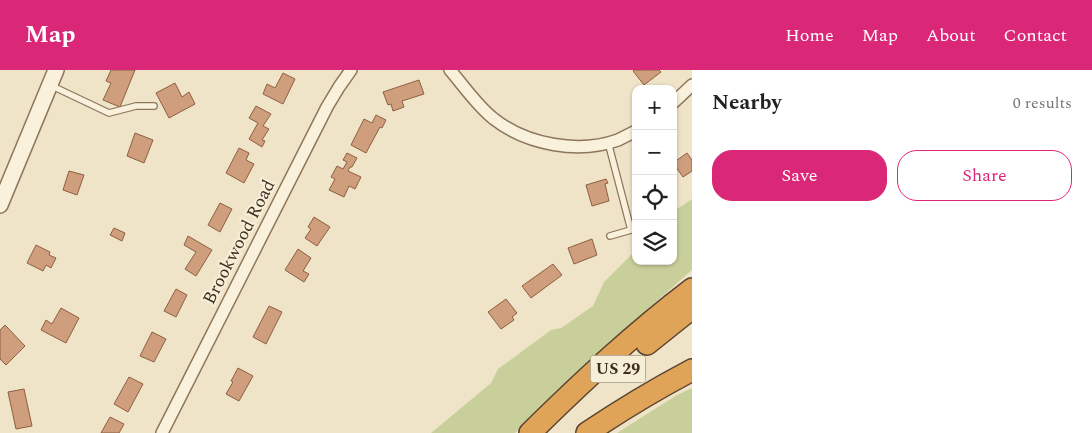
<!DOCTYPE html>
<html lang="en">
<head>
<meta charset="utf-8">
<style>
  :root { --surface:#fff; --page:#f2f2f2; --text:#222; --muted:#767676; --line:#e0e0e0; --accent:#db2777 }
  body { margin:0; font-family:Spectral,serif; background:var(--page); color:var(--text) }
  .controls { position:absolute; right:15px; top:15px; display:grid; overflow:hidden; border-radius:10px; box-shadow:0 1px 4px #0004 }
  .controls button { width:45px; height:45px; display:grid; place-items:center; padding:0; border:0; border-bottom:1px solid var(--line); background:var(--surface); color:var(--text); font:25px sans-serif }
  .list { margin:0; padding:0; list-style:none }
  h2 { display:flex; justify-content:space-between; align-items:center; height:65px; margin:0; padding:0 20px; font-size:21px }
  h2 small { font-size:16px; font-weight:400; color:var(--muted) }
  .actions { display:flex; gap:10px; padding:15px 20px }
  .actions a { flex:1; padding:11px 0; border:1px solid var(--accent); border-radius:20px; text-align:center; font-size:18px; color:var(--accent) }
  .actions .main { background:var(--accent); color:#fff }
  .icon { flex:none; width:28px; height:28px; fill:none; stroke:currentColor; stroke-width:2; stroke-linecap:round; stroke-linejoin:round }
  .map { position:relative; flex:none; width:692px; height:363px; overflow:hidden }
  header { display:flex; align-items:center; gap:30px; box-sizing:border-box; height:70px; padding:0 25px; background:var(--accent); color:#fff }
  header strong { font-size:24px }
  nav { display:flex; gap:28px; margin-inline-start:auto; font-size:18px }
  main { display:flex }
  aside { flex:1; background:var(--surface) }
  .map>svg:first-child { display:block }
</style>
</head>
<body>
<header>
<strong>Map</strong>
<nav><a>Home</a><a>Map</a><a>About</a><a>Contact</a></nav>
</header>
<main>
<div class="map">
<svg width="692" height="363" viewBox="0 0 692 363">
  <rect width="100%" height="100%" fill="#f0e4c8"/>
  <g fill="#c9cf9b">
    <path d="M692,129V200L593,287L515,363H431L491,313L498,299L551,260L561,258L593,236L604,212L636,180V191H673V145L677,139Z"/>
    <path d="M692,318V363H617L677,325Z"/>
  </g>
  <g fill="#cf9f7d" stroke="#8d5f41">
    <path d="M111,0H135L120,37L103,30L111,13L106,11Z"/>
    <path d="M635,0H659L661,2L644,15L633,1Z"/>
    <path d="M283,3L295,9L283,34L263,24L267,14L275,18Z"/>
    <path d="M419,10L424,24L402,31L404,37L393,41L391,34L388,35L383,22Z"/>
    <path d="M175,13L182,27L189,22L195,34L169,48L156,23Z"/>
    <path d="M256,36L271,44L263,56L269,59L262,70L265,71L262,77L249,69L258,53L249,48Z"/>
    <path d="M376,45L386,50L382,58L380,57L366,83L351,75L364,49L372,53Z"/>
    <path d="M135,63L153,70L144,93L127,86Z"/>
    <path d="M239,78L249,83L246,90L254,94L244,113L226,103Z"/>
    <path d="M347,83L357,88L352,97H350L348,101L361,107L355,119L349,116L344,127L329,120L335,109L331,107L337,96L343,99L347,92L343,90Z"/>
    <path d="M687,83L692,90V101L683,107L673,93Z"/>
    <path d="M69,101L84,105L77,125L63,120Z"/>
    <path d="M606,109L608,113L605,114L609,131L592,136L586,115Z"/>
    <path d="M220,133L232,139L220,162L208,155Z"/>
    <path d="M314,147L330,157L317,176L305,168L311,159L308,157Z"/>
    <path d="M114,158L125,163L122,171L110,165Z"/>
    <path d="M188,166L212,180L196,206L185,199L196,182L184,175Z"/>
    <path d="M592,169L597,185L574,194L568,178Z"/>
    <path d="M36,175L50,182L49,185L56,188L51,198L46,195L43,201L27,193Z"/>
    <path d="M298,179L311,188L303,201L309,204L304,212L285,200Z"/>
    <path d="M553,194L562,205L531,228L522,216Z"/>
    <path d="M176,219L187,225L176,247L164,241Z"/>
    <path d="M506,229L517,243L512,247L514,250L501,259L488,242Z"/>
    <path d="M269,236L282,242L266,274L253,267Z"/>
    <path d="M61,238L79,248L66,273L41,260L46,250L52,254Z"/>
    <path d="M5,255L25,276L6,295L0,289V260Z"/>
    <path d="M152,262L166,269L154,292L140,286Z"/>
    <path d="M238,298L253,306L239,331L226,324L233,312L231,311Z"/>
    <path d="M129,307L143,314L128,342L114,334Z"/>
    <path d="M24,319L32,356L16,359L8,322Z"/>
    <path d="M110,347L124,354L119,363H101Z"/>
  </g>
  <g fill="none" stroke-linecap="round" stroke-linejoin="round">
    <defs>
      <g id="service">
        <path d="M50,15L109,43L136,36H154"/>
        <path d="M608,72L631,160L610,166"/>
      </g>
      <g id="minor">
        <path d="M450,0C463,15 478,37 494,49C527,75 579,84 618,70C624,67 630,64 636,61"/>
        <path d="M673,33L692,15"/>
        <path d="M162,363L327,37L339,17L351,0"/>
      </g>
      <path id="tertiary" d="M0,135L56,0"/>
      <g id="motorway">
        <path d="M647,274L692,238"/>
        <path d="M530,363C582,312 634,263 692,219"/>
        <path d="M587,363C621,340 656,319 692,300"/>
      </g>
    </defs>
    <use href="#service" stroke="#8d765c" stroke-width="8"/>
    <use href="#minor" stroke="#8d765c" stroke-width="14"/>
    <use href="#tertiary" stroke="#8d765c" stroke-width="18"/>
    <use href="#motorway" stroke="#5b4430" stroke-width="24"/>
    <use href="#service" stroke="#faf1dc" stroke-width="5.5"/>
    <use href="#minor" stroke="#faf1dc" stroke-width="11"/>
    <use href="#tertiary" stroke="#faf1dc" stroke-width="15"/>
    <use href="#motorway" stroke="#e0a458" stroke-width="21"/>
  </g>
  <g text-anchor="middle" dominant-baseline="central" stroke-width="4.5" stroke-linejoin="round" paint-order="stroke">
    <rect fill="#f7eed8" stroke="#756857" stroke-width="1" x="590.5" y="285.5" width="55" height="27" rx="4"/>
    <g font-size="16" font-weight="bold" fill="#3d2e20">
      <text x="618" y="299">US 29</text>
    </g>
    <g font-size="18" fill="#3d2e20" stroke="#f7eed8">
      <text transform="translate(239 172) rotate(-63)">Brookwood Road</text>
    </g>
  </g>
</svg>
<div class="controls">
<button>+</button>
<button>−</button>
<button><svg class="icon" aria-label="locate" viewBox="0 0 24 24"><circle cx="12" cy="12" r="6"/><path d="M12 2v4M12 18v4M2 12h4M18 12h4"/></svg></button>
<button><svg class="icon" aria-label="layers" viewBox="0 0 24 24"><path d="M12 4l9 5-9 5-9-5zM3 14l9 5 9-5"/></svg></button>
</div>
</div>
<aside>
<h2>Nearby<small>0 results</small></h2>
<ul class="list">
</ul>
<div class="actions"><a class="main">Save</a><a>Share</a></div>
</aside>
</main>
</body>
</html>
